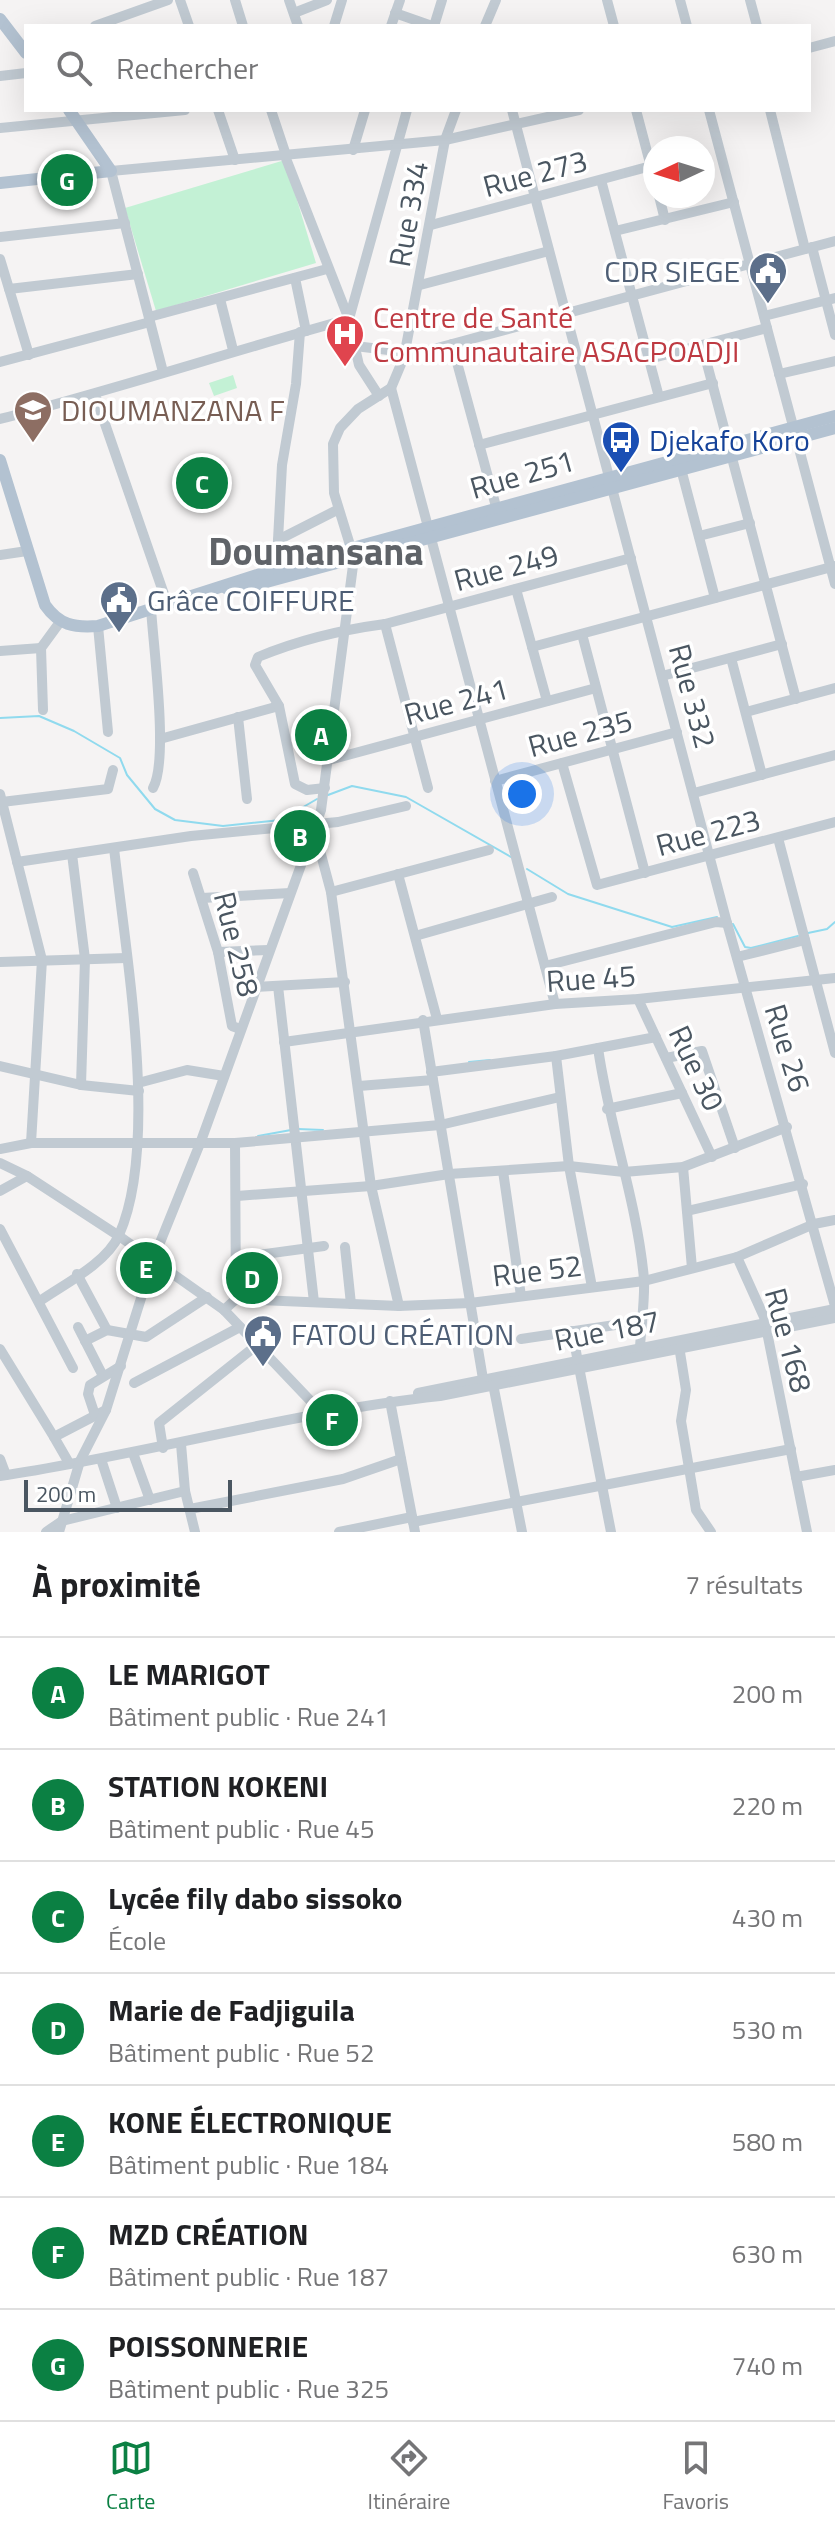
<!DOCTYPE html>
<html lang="fr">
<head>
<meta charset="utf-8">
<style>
  :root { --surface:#fff; --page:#f6f6f6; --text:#202124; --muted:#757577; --line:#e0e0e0; --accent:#0b8043 }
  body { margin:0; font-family:"Titillium Web",sans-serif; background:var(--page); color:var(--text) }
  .compass { position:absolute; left:643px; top:136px; width:72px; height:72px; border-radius:50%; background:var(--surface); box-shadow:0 8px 32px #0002; rotate:266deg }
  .scale { position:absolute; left:24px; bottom:20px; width:208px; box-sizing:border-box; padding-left:8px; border:4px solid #4a5661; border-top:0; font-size:22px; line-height:28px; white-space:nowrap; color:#4a5661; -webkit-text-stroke:6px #fff; paint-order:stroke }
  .you { position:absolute; left:522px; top:794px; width:28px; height:28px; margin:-20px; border:6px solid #fff; border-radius:50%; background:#1a73e8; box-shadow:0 0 0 12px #1a73e833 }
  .badge { display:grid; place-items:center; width:52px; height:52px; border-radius:50%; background:var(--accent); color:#fff; font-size:26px; font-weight:700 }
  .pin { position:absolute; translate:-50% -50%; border:4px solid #fff; box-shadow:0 2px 8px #0006 }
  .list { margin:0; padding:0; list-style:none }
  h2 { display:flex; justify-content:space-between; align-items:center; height:104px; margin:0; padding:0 32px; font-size:34px }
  h2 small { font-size:26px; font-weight:400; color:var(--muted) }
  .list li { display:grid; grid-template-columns:52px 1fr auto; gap:24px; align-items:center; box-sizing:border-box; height:112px; padding:0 32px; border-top:2px solid var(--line) }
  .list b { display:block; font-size:30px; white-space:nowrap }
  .list p { margin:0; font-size:26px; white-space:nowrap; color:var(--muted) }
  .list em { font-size:26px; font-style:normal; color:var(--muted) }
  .icon { flex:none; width:44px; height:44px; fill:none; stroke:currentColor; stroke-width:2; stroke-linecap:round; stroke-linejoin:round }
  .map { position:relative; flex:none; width:835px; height:1532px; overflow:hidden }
  .search { position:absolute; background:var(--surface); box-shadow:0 8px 32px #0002; left:24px; right:24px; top:24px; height:88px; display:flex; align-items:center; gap:20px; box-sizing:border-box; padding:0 28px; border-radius:0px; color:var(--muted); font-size:30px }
  .sheet { height:888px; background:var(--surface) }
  nav { display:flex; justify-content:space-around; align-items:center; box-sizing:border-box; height:112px; border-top:2px solid var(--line); background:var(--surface); font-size:22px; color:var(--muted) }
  nav a { display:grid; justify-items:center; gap:4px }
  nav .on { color:var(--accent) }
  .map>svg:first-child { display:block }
</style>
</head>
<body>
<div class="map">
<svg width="835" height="1532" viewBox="0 0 835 1532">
  <rect width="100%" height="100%" fill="#f5f3f3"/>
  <g fill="#c3f1d5">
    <path d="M285,160L316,263L156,311L125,208Z"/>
    <path d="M233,375L237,388L214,396L209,383Z"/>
  </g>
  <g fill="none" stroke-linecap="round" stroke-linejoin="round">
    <g stroke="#90daee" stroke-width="2">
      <path d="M0,718L39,716L74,731L120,758L127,775L155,809L175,820L223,826L281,820L317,799"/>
      <path d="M328,795L352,786L406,797L511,857"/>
      <path d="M527,869L568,894L672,927L717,917"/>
      <path d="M733,924L745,947L751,948L798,936"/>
      <path d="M808,933L827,929L835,922"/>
      <path d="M469,1062L490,1060"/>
      <path d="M298,1129L323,1130"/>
      <path d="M258,1136L291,1130"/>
    </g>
    <g stroke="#c1cad2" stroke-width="10">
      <path d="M180,0L189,26"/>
      <path d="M235,0L243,26"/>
      <path d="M289,0L298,26"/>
      <path d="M607,0L614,26"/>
      <path d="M680,0L687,26"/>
      <path d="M750,0L757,26"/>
      <path d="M294,13L327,0"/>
      <path d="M395,13L432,26"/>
      <path d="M95,26L168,0"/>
      <path d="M334,26L342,0"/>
      <path d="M391,26L400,0"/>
      <path d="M434,26L442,0"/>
      <path d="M485,26L496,0"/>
      <path d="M809,48L835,41"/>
      <path d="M0,76L26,73"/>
      <path d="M218,110L235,160"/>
      <path d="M271,110L286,155"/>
      <path d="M512,110L727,923L835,1306"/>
      <path d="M636,110L655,182"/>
      <path d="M709,110L835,584"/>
      <path d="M770,110L805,249"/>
      <path d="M0,128L185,110"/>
      <path d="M353,150L365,110"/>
      <path d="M285,156L348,317L359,365L379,396"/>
      <path d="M601,180L659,397"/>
      <path d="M659,196L665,220"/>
      <path d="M431,225L651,166"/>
      <path d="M615,231L734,202"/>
      <path d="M0,237L125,223"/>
      <path d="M812,247L835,335"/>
      <path d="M0,259L29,355"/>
      <path d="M295,278L306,331"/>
      <path d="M420,285L549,251"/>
      <path d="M9,289L138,274"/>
      <path d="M220,299L233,350"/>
      <path d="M764,316L835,298"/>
      <path d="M149,317L327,269"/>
      <path d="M452,344L498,514"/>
      <path d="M702,345L796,699"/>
      <path d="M355,346L405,352"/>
      <path d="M404,357L835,241"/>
      <path d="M649,359L767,328"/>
      <path d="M0,362L150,322"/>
      <path d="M163,372L111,171L445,140L579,110"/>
      <path d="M779,374L835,361"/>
      <path d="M391,388L555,1004"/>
      <path d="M391,388L404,357L445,140L456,110"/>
      <path d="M95,395L167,603"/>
      <path d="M0,419C117,389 232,351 349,319L407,110"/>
      <path d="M479,445L713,383"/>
      <path d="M680,465L715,598"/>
      <path d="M699,536L750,523"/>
      <path d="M278,540L282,465L296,384L300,332"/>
      <path d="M0,555L27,551"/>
      <path d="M276,569L278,540L337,510"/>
      <path d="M516,589L547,701"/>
      <path d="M151,608C153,645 169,760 153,788"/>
      <path d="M385,624L428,788"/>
      <path d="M98,626L108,732"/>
      <path d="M582,634L645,873"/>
      <path d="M532,647L835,566"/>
      <path d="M0,651L41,648"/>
      <path d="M731,658L762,775"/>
      <path d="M662,676L782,644"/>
      <path d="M43,710L41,648L60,622"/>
      <path d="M746,712L835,688"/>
      <path d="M238,717L247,799"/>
      <path d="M160,739L279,706"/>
      <path d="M329,760L596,688"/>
      <path d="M562,763L597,885L835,822"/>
      <path d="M495,781L677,732"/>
      <path d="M325,788L307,790L295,784L279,706L255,665L258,657C299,640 340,630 385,624L631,558"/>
      <path d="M694,793L835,755"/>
      <path d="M0,794L42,960L31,1143"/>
      <path d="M2,802L108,789L113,770"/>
      <path d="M315,832L331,892L371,1186L399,1306"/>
      <path d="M778,838L835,1053"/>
      <path d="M72,854L85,959L81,1085"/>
      <path d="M17,862L191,836L338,822L406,806"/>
      <path d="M193,873L218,952L232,1026L240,1029"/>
      <path d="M398,874L437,1019"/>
      <path d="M331,892L489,850"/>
      <path d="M202,898L290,893"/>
      <path d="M415,936L552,897"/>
      <path d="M218,952L269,950"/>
      <path d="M737,957L805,940"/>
      <path d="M0,962L126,958"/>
      <path d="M545,966L716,922L727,923"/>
      <path d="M278,986L314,1302"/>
      <path d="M255,987L345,982"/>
      <path d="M638,999L712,1157"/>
      <path d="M423,1020L484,1385"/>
      <path d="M284,1042L555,1004L638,999L835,978"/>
      <path d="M598,1048C609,1126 637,1201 644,1279C645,1301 641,1326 640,1348"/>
      <path d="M556,1056L569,1166L592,1287"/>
      <path d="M666,1058L702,1051L735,1148"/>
      <path d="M0,1066L81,1085L139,1091"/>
      <path d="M431,1072L556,1056L656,1037"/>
      <path d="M138,1083L187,1070L224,1076"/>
      <path d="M359,1086L433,1080"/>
      <path d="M607,1109L682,1093"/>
      <path d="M0,1149L31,1143H235L440,1125L560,1097"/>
      <path d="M0,1163L27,1176L119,1236L224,1310L323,1414"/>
      <path d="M683,1167L692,1268"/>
      <path d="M503,1171L521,1296"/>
      <path d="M0,1191L27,1176"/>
      <path d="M237,1196L371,1186L449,1174L569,1166L624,1172L683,1167L787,1127"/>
      <path d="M687,1211L803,1184"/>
      <path d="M0,1229L73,1368"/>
      <path d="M345,1247L351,1304"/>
      <path d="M737,1257L764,1317L807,1532"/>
      <path d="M236,1258L324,1246"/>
      <path d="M77,1274L107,1330"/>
      <path d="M236,1299L399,1306L470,1303L644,1281L737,1257L814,1224L835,1220"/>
      <path d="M40,1301C64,1284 106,1264 119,1235C160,1144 125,949 114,848"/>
      <path d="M224,1310L236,1299L235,1143"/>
      <path d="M78,1327L103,1376"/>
      <path d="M572,1331L611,1532"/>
      <path d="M521,1339L642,1321"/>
      <path d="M85,1341L107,1330L146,1337L207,1297"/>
      <path d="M679,1346L686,1390L681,1421L689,1468L696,1510L711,1532"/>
      <path d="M0,1349L54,1437L106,1410"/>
      <path d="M492,1379L522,1532"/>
      <path d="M134,1383L240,1327"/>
      <path d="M418,1393L835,1309"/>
      <path d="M390,1401L415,1532"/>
      <path d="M95,1415L88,1394L90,1385L121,1366"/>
      <path d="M54,1437L69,1463"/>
      <path d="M181,1444L185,1491L195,1532"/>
      <path d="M163,1448L159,1423L257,1345"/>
      <path d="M133,1453L150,1500"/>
      <path d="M0,1459L6,1475"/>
      <path d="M101,1459L117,1508"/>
      <path d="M0,1476C147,1454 292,1412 440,1396L835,1318"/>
      <path d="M796,1477L835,1470"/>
      <path d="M190,1509L343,1479L401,1459"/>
      <path d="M413,1522L791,1449"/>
      <path d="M46,1532L62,1521L185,1491"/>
      <path d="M59,1532L80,1461L106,1410L153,1260L201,1141L321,810L354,558L334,493L333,444L340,428L358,409L391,388"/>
      <path d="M339,1532L412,1517"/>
    </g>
    <g stroke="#b3c2d1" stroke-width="12">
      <path d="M0,19L26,53"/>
      <path d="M0,183L111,171L69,110"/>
      <path d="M0,460L45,605C59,625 74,628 98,626L276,569L835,416"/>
      <path d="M226,588L248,587L835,428"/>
    </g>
  </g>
  <defs>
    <symbol id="civic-pin" viewBox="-11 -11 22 30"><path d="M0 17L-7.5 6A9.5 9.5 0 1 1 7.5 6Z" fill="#5c6f8a" stroke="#fff"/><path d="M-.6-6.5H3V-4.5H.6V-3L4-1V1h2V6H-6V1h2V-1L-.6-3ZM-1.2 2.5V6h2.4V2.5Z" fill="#fff"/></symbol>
    <symbol id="hospital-pin" viewBox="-11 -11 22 30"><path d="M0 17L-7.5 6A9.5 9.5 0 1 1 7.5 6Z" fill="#e0444e" stroke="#fff"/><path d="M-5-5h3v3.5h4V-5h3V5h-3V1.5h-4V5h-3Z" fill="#fff"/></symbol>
    <symbol id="school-pin" viewBox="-11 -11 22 30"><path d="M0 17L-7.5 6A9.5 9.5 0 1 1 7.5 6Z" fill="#8d6e63" stroke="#fff"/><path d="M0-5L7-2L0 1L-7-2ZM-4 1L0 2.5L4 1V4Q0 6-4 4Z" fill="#fff"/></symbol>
    <symbol id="bus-pin" viewBox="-11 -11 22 30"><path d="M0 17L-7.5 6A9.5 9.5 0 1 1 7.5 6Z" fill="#1a4fb4" stroke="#fff"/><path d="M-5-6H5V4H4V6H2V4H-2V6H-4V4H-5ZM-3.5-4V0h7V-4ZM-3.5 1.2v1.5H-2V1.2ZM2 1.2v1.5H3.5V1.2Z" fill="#fff"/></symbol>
  </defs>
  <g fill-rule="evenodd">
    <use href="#civic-pin" x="746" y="249" width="44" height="60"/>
    <use href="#hospital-pin" x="323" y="312" width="44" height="60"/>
    <use href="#school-pin" x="11" y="388" width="44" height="60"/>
    <use href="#bus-pin" x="599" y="418" width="44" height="60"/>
    <use href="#civic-pin" x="97" y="578" width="44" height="60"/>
    <use href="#civic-pin" x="241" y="1312" width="44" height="60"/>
  </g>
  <g text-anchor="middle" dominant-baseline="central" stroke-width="7" stroke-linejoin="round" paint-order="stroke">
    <g font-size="30" fill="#4a5661" stroke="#fff">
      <text transform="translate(535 173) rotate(-15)">Rue 273</text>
      <text transform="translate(408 214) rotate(-80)">Rue 334</text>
      <text transform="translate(522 474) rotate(-16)">Rue 251</text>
      <text transform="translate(506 567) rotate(-15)">Rue 249</text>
      <text transform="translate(693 696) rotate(75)">Rue 332</text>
      <text transform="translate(456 701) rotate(-15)">Rue 241</text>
      <text transform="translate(580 733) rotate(-15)">Rue 235</text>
      <text transform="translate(708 832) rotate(-15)">Rue 223</text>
      <text transform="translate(237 944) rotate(76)">Rue 258</text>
      <text transform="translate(591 978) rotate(-4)">Rue 45</text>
      <text transform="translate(788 1048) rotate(73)">Rue 26</text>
      <text transform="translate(697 1068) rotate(65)">Rue 30</text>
      <text transform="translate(537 1270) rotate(-7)">Rue 52</text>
      <text transform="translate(607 1330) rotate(-11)">Rue 187</text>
      <text transform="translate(789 1340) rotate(75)">Rue 168</text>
    </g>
    <g font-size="30" fill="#4e5e75" stroke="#fff" text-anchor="start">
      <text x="740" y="271" text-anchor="end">CDR SIEGE</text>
      <text x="147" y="600">Grâce COIFFURE</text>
      <text x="291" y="1334">FATOU CRÉATION</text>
    </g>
    <g font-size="30" fill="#be3a42" stroke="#fff" text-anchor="start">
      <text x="373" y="317">Centre de Santé<tspan x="373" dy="34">Communautaire ASACPOADJI</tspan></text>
    </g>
    <g font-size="30" fill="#785e54" stroke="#fff" text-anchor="start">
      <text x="61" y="410">DIOUMANZANA F</text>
    </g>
    <g font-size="30" fill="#164399" stroke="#fff" text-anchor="start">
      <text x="649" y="440">Djekafo Koro</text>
    </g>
    <g font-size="38" font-weight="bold" fill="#5f6368" stroke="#fff">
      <text x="316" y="551">Doumansana</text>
    </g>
  </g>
</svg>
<svg class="compass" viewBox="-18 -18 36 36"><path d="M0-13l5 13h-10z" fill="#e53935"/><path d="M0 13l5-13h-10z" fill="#757577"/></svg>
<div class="scale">200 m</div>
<div class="you"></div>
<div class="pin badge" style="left:321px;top:735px">A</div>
<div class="pin badge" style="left:300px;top:836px">B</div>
<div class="pin badge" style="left:202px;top:483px">C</div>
<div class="pin badge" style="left:252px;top:1278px">D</div>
<div class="pin badge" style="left:146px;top:1268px">E</div>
<div class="pin badge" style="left:332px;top:1420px">F</div>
<div class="pin badge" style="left:67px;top:180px">G</div>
<div class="search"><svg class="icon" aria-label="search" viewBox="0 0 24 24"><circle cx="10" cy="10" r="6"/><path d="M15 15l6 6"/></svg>Rechercher</div>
</div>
<section class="sheet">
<h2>À proximité<small>7 résultats</small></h2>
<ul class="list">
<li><span class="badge">A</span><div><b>LE MARIGOT</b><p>Bâtiment public · Rue 241</p></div><em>200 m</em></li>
<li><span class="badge">B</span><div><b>STATION KOKENI</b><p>Bâtiment public · Rue 45</p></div><em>220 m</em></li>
<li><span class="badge">C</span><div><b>Lycée fily dabo sissoko</b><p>École</p></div><em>430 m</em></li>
<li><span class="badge">D</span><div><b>Marie de Fadjiguila</b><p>Bâtiment public · Rue 52</p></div><em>530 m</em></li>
<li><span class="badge">E</span><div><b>KONE ÉLECTRONIQUE</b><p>Bâtiment public · Rue 184</p></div><em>580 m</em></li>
<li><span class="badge">F</span><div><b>MZD CRÉATION</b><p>Bâtiment public · Rue 187</p></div><em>630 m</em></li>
<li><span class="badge">G</span><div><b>POISSONNERIE</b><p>Bâtiment public · Rue 325</p></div><em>740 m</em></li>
</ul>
</section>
<nav>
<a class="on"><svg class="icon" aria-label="map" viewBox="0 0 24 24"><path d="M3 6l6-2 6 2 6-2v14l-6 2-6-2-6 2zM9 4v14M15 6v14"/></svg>Carte</a>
<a><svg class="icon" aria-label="directions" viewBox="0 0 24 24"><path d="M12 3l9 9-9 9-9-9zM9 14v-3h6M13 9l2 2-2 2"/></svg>Itinéraire</a>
<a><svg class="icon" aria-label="saved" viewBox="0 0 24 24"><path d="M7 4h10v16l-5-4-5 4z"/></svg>Favoris</a>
</nav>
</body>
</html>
